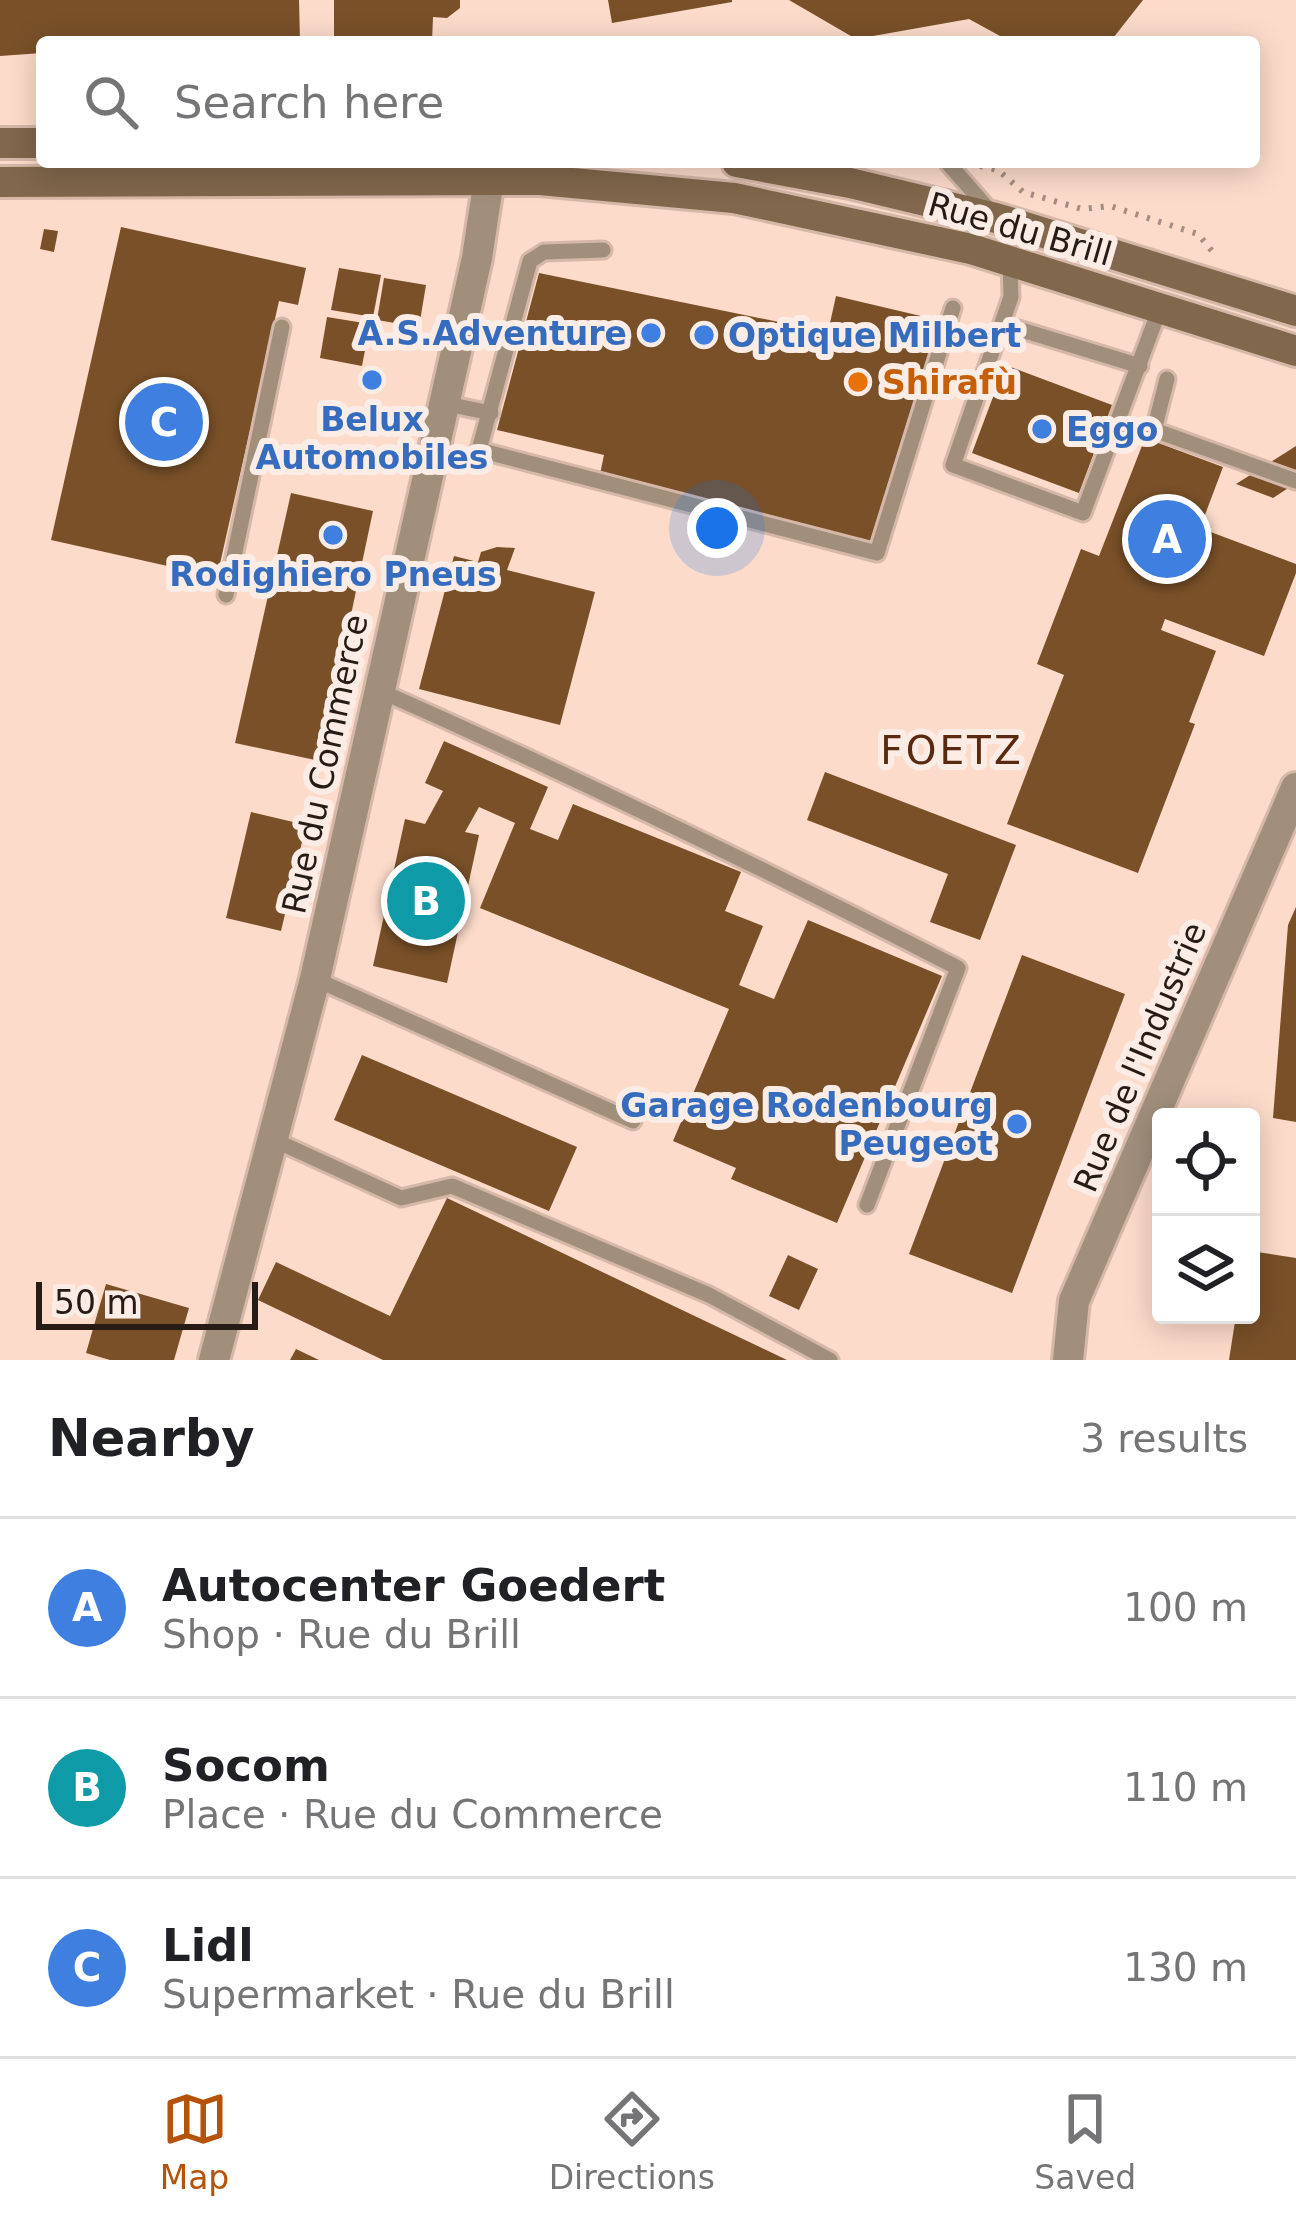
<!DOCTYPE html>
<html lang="en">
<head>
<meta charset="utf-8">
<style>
  :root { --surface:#fff; --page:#f2f2f2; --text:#202124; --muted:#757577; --line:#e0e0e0; --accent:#b45309 }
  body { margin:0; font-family:"DejaVu Sans",sans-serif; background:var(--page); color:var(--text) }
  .controls { position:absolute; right:36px; bottom:36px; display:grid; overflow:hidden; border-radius:12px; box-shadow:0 6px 30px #0003 }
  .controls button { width:108px; height:108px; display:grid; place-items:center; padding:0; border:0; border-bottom:3px solid var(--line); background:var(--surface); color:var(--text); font:60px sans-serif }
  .scale { position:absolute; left:36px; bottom:30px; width:222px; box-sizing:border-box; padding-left:12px; border:6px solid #271b15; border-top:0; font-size:33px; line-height:42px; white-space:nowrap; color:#271b15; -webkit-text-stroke:9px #fbede6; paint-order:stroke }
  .you { position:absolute; left:717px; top:528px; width:42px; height:42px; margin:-30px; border:9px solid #fff; border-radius:50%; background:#1a73e8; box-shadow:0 0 0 18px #1a73e833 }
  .badge { display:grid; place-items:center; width:78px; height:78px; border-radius:50%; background:var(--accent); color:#fff; font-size:39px; font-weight:700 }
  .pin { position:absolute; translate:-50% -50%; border:6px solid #fff; box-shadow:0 3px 12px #0006 }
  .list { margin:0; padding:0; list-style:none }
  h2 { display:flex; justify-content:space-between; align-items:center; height:156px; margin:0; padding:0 48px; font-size:51px }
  h2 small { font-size:39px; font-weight:400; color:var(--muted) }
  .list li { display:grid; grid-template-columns:78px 1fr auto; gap:36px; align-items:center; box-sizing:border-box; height:180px; padding:0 48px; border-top:3px solid var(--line) }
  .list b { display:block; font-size:45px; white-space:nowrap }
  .list p { margin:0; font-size:39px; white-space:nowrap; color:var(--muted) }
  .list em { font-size:39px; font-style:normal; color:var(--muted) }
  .icon { flex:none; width:66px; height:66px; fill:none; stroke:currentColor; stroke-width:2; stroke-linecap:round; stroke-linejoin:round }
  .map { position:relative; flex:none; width:1296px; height:1360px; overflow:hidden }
  .search { position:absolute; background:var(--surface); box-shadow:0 6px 30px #0003; left:36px; right:36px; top:36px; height:132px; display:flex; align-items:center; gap:30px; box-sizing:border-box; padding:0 42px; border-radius:12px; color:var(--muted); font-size:45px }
  .sheet { height:696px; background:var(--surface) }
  nav { display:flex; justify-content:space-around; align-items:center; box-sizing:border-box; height:168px; border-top:3px solid var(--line); background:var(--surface); font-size:33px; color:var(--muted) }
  nav a { display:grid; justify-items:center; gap:6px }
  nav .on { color:var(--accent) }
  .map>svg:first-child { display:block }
</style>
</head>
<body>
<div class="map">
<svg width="1296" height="1360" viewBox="0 0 1296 1360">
  <rect width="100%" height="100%" fill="#fcdbca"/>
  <g fill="#795028">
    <path d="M0,0H299L300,42H42V53L0,56Z"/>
    <path d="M334,0H460V8L447,18L433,17L432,42H334Z"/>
    <path d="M608,0H732V2L612,23Z"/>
    <path d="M789,0H1143L1110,42H1011L969,19L856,39Z"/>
    <path d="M121,227L306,268L298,305L279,301L217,577L51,540Z"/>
    <path d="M44,229L58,231L54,252L40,249Z"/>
    <path d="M339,268L381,275L373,317L331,310Z"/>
    <path d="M539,273L828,332L836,296L942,321L870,545L600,474L604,455L497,430Z"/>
    <path d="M384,278L426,285L419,327L377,320Z"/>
    <path d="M327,317L370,324L362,366L320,358Z"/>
    <path d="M1005,365L1112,405L1079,493L972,453Z"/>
    <path d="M1145,438L1223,467L1200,528L1296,564V573L1264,656L1165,619L1161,630L1216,651L1189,722L1195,724L1138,873L1007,824L1064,675L1037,664L1081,549L1099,556Z"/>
    <path d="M1296,446V483L1273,498L1236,484Z"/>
    <path d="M291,493L373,511L320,761L235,743Z"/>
    <path d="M497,547L515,548L507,570L595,592L560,725L419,689L454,556L478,562L481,552Z"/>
    <path d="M444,741L548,787L530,829L558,840L573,804L741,872L725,911L763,926L739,985L774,999L808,920L942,976L837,1223L731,1179L736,1168L673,1141L729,1009L480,908L515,823L479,807L465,832L479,835L447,983L373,966L405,819L425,824L443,791L425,783Z"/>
    <path d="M825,772L1016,845L980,940L930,922L948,874L807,820Z"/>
    <path d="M251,812L306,825L281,931L226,918Z"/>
    <path d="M1296,907V1122L1273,1118L1288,925Z"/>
    <path d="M1022,955L1125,994L1012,1293L909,1254Z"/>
    <path d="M362,1055L577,1147L549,1211L334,1120Z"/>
    <path d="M447,1198L787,1360H383L258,1300L276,1262L390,1316Z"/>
    <path d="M1251,1251L1296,1258V1360H1229L1236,1315H1251Z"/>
    <path d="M788,1255L818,1269L799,1310L769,1296Z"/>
    <path d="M106,1284L189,1308L174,1360H110L86,1353Z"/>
    <path d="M296,1349L319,1360H290Z"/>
  </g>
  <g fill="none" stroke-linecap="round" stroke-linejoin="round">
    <defs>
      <g id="service">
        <path d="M947,162L990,211"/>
        <path d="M603,250L544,252L530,261L479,450L877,553L953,308"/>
        <path d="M1010,261L1011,297L953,465L1083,513L1160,308"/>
        <path d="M1002,324L1140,366"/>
        <path d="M1167,379L1154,430L1296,481"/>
        <path d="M442,403L491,413"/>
        <path d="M226,595L282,327"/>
        <path d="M378,690C575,777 767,870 958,968L867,1205"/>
        <path d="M315,979L633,1121"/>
        <path d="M272,1139L401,1198L452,1186L709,1295L830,1360"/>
      </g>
      <g id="minor">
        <path d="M214,1360L315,979L477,258L489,179"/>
        <path d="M1068,1360L1074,1301L1296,788"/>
      </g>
      <g id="secondary">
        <path d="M0,143H42"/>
        <path d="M737,162L850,183L996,218L1296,311"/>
        <path d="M0,182L540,180L734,198L971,249L1296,351"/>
      </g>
    </defs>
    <use href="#service" stroke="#d6b8a9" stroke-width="21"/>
    <use href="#minor" stroke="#d6b8a9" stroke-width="36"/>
    <use href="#secondary" stroke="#d6b8a9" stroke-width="36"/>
    <path stroke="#a68d81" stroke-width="6" stroke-dasharray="3 9" stroke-linecap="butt" d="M980,166L998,170L1023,192L1082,209L1110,206L1198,234L1212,251"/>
    <use href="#service" stroke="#a18f7c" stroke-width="15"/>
    <use href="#minor" stroke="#a18f7c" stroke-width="30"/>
    <use href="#secondary" stroke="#81674b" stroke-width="30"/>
  </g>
  <g fill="#3f7fe0" stroke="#fbede6" stroke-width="4.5">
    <circle cx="651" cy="333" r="12"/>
    <circle cx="704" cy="335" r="12"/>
    <circle cx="372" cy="380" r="12"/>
    <circle cx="1042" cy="429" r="12"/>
    <circle cx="333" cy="535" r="12"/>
    <circle cx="1017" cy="1124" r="12"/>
  </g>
  <circle fill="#e8710a" stroke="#fbede6" stroke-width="4.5" cx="858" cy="382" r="12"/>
  <g text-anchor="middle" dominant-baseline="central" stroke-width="12" stroke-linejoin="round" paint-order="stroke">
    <g font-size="33" fill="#271b15" stroke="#fbede6">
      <text transform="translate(1020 229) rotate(16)">Rue du Brill</text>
      <text transform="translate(325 764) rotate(-78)">Rue du Commerce</text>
      <text transform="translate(1140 1057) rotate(-67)">Rue de l'Industrie</text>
    </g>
    <g font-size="33" font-weight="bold" fill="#366cbe" stroke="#fbede6" text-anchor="end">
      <text x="627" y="333">A.S.Adventure</text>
      <text x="728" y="335" text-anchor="start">Optique Milbert</text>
      <text x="372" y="419" text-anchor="middle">Belux<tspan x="372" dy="38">Automobiles</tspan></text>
      <text x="1066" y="429" text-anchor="start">Eggo</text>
      <text x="333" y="574" text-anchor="middle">Rodighiero Pneus</text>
      <text x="993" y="1105">Garage Rodenbourg<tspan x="993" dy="38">Peugeot</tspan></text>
    </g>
    <g font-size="33" font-weight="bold" fill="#c56008" stroke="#fbede6" text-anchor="start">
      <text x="882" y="382">Shirafù</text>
    </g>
    <g font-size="39" letter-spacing="3" fill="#5a2a10" stroke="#fbede6">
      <text x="952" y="750">FOETZ</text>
    </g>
  </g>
</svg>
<div class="controls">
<button><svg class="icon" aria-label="locate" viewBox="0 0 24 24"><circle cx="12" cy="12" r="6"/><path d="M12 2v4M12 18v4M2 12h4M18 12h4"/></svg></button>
<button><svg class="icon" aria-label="layers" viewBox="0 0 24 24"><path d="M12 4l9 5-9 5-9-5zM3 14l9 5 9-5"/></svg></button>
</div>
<div class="scale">50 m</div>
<div class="you"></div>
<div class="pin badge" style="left:1167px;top:539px;background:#3f7fe0">A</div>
<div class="pin badge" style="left:426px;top:901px;background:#0f9aa8">B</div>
<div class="pin badge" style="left:164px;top:422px;background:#3f7fe0">C</div>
<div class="search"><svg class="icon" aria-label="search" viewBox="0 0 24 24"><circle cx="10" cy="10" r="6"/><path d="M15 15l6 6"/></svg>Search here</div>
</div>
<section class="sheet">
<h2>Nearby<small>3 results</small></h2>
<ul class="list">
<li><span class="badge" style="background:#3f7fe0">A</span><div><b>Autocenter Goedert</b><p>Shop · Rue du Brill</p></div><em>100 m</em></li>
<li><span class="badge" style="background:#0f9aa8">B</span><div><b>Socom</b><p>Place · Rue du Commerce</p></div><em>110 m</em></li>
<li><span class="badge" style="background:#3f7fe0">C</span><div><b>Lidl</b><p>Supermarket · Rue du Brill</p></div><em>130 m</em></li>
</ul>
</section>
<nav>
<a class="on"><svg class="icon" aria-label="map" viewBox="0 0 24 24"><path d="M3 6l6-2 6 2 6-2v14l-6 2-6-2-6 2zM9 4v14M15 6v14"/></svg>Map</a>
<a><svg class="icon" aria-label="directions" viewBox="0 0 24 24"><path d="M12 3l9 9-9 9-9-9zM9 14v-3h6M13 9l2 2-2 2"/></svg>Directions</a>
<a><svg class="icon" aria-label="saved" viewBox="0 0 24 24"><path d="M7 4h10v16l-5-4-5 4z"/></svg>Saved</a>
</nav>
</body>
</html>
